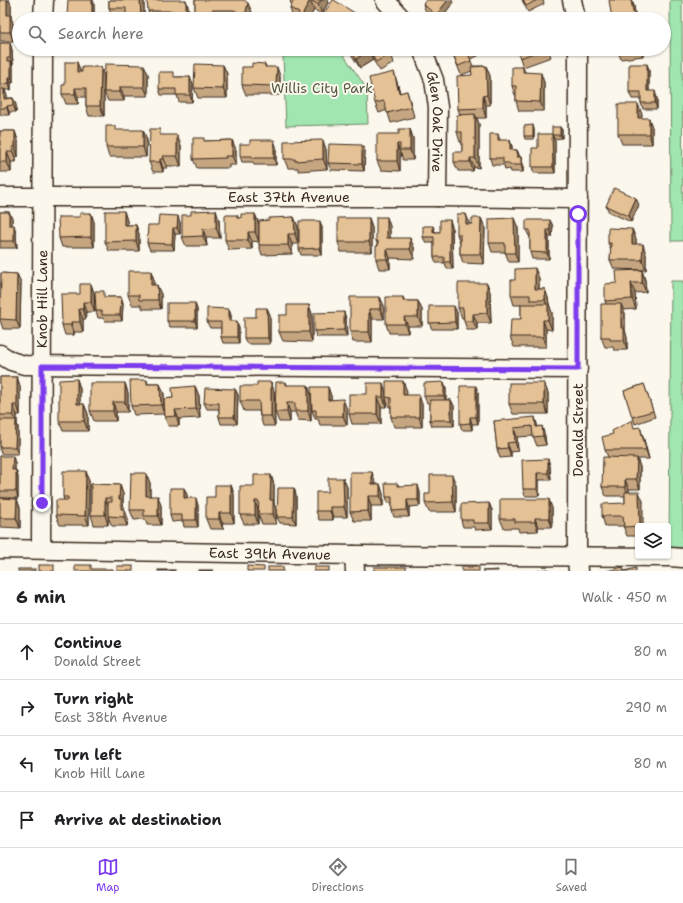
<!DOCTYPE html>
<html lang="en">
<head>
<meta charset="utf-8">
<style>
  :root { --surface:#fff; --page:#f6f6f6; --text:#202124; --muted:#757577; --line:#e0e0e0; --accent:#7c3aed }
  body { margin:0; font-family:"Shantell Sans",sans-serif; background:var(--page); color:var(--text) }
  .controls { position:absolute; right:12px; bottom:12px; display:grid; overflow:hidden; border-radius:4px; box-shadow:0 1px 3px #0004 }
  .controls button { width:36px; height:36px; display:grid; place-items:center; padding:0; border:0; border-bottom:1px solid var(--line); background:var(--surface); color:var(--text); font:20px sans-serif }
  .stop { position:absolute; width:12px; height:12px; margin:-9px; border:3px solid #7c3aed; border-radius:50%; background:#fff }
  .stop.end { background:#7c3aed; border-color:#fff; box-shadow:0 1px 4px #0008 }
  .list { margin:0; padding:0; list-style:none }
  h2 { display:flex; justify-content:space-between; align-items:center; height:52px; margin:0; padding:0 16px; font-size:17px }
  h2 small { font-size:13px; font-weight:400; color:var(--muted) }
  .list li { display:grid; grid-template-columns:26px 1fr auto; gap:12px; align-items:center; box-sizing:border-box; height:56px; padding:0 16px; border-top:1px solid var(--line) }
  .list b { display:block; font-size:15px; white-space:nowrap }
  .list p { margin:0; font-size:13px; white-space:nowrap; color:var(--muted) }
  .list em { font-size:13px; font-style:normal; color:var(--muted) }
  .icon { flex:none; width:22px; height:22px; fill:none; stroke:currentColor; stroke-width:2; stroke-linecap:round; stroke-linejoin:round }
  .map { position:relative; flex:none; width:683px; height:571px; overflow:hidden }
  .search { position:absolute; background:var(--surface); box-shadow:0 1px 3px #0004; left:12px; right:12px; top:12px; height:44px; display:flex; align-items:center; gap:10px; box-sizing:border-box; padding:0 14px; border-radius:22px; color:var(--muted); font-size:15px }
  .sheet { height:276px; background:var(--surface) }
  nav { display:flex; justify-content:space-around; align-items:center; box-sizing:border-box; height:56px; border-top:1px solid var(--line); background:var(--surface); font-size:11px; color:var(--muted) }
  nav a { display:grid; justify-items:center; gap:2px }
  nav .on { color:var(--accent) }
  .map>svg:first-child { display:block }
</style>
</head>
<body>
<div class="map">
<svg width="683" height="571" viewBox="0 0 683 571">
  <rect width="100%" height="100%" fill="#fbf7ec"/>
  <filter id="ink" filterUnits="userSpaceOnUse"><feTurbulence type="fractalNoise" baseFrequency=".025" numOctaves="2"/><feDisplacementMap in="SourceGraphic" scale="8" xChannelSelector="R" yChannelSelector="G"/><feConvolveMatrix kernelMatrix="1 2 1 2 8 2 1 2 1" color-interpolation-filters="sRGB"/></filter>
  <g filter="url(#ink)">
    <g fill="#a1e5b0" stroke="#6e8867">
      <path d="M670,0H682L683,241H671Z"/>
      <path d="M291,49H316L343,54L367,89L368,124L286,126L283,56L288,53Z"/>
      <path d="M671,281H683V548L669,547Z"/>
    </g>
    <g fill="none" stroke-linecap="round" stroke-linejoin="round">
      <defs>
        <g id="minor">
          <path d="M385,0L402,19"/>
          <path d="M572,0L576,19"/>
          <path d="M43,19L44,0"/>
          <path id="s1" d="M422,49L434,80L438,107L437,197"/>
          <path d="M578,49L577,557L578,571"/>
          <path id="s2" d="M0,197H437L578,199"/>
          <path d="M0,354L11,361L24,365L578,369"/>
          <path id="s3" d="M0,549L354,555L670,557L683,558"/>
          <path id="s4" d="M41,549L43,49"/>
          <path d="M354,555L355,571"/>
        </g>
      </defs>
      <use href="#minor" stroke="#3b2a1e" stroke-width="21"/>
      <use href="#minor" stroke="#fbf7ec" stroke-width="18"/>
    </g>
    <g fill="#c5a681" stroke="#3b2a1e">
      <path d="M0,0H9L11,5V17L13,24V41H0Z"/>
      <path d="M109,0H144V19H127L126,18H113L109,8Z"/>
      <path d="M186,0L189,10L190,19H150L148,11Z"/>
      <path d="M195,0L252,12L250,19H197L195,13Z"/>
      <path d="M290,0H327L328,3L322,14L314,10L310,17L313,19H296L293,18L290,8L292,4H291Z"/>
      <path d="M522,0H543L544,4L528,12Z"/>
      <path d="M632,0L634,6L636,19H612Z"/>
      <path d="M94,3V19H69L67,16Z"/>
      <path d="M453,3L440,19H436L425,10L423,4Z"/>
      <path d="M0,43H10L12,50L13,64H12L13,67V83H11V90H5L7,96V98H13L16,105V112H9V115H0Z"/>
      <path d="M349,49H388L391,53L394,63L380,71L373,60L360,68L351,54Z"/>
      <path d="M451,49H475L478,56L470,59L473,66H486L490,76V105H486V118H477L479,124V168L474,167L473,171H458L454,162L462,152V142H460L457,132L460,115L458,109L472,75V71L461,75Z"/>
      <path d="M517,49H548L551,57L523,67L525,72L544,82V111H519L516,101V95H515L512,86L523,67Z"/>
      <path d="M618,49H642L643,56L621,59L618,52Z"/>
      <path d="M265,64L266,67L280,76V95H246L242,85L252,67Z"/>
      <path d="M647,64L649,70V91L657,98V109H643L641,103V99H632L629,92Z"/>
      <path d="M144,65L148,74V96H124V101H108L104,92Z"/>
      <path d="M223,65L227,74V98H198L194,88Z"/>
      <path d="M81,72L104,76V116H89L86,106V97H78V104H66L62,94L65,85Z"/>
      <path d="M176,77H190L193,84L192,102H179L177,95H161L159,89Z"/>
      <path d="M397,82L400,93L407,91L410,101L414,117L391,123L387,110L379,113L375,103Z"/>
      <path d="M642,114L641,118L652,127V144H622L618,134Z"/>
      <path d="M560,127L562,130V138L554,139L555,141V173H534L532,167L538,148Z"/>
      <path d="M410,129L413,138V160H403L401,154L400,153V171L381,170L377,161L399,134Z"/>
      <path d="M534,129V139H525L524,136Z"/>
      <path d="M143,130L147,140L146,157H109L106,147Z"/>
      <path d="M0,131H15L18,141V157H16V162H11V172H0Z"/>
      <path d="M498,134L500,140L512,146V150H517L520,157H521L523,164V172H511L510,169L505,170L504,165H492L490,158Z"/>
      <path d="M163,135L181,145V166H167V168H163V172H153L149,162Z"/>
      <path d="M232,140L236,150V165H229V168H197L193,159L205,141Z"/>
      <path d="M362,145L365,151L364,171L331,170L328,163Z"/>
      <path d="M276,146V165H254L253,162H242L240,156Z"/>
      <path d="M326,149L327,169L298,171V168H288L284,159Z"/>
      <path d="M639,205L631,222L609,212L606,206Z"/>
      <path d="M124,211L127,221V225H136L139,234V251H109L105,242Z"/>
      <path d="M0,212H9L12,218V225L16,232L17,248H0Z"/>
      <path d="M91,213L94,222V247H62L59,238L80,217Z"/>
      <path d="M255,214L259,224V242L252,241V249L229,250L225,240L237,215L238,218H241Z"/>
      <path d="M294,217L298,227V244H292V254L262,255L259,245L269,220Z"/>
      <path d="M369,218L372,228V252H341L338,242Z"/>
      <path d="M481,218L485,228L484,264L463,263L460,254V244L457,234L470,224H472Z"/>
      <path d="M219,220L220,238H206L207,246H186L182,237Z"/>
      <path d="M450,220L452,227L453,269H447L445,263H436L434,257V243H426L423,237L433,226L435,232H440Z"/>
      <path d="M180,222V234H175L174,250H150L147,243L158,225Z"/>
      <path d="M390,226V238L414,247V259L390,258V269H379L376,259L378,246L376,241Z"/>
      <path d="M553,226L552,237H549V259H532L530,252V236H529L526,230Z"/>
      <path d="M322,227V255H301L299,249Z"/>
      <path d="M518,228V262H509L505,252H492L489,243Z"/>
      <path d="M632,229L636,239V244L646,254V270L614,269L610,260L611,250L608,243Z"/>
      <path d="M642,270L645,280L646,292L635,293L636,309L623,310L625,313V330L627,338V350H614L613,347H605L601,337L606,304L605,301L617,283Z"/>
      <path d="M151,271L154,280V285L161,294V309H143L141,305H132L128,295Z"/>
      <path d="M1,273L17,274L21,283L20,329H3L0,320Z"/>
      <path d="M539,278V289H545L548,298L549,304L552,313V330L546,329V347H514L510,337L521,319V305H514L511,295Z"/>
      <path d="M487,283L490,292L491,323H477V330H467L464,321V318H462L458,308Z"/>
      <path d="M91,284L94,293L95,312H86V319H83V332H74V335H65L62,325L80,294Z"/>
      <path d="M106,297H121L123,304L122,321H105L103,318H98L96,311Z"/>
      <path d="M380,297L384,306V319H372V342H353L350,332Z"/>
      <path d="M403,297L405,301H418L422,310V326H408V333H389L386,324Z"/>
      <path d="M309,305L312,314V342L283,341L279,332L287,315Z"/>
      <path d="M267,308L270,315V344H247L244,338Z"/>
      <path d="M197,309V327H170L167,321Z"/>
      <path d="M344,312L346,319L347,337H317L314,331Z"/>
      <path d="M457,312V329H432L429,323Z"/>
      <path d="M231,315V321L239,328V343H223L221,337V328H210L207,322Z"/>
      <path d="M0,377H17L20,386V415H17V424L18,427V454H1L0,450Z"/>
      <path d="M77,379L80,389V404H84L88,414V431H63L59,421Z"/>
      <path d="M147,380L148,384H160L164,394V399L173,398L195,386L199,396L200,418L179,419V426H168L164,414L134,415L131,406Z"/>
      <path d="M271,382L274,391L275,426H263L260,416L259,411H244L240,401L257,386Z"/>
      <path d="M286,382L287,385L311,394L328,387L331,396V399L347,409V425H320L318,419H315L312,410L311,403V421L298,420L295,412H290V422H279L275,412Z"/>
      <path d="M444,382L446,389V400H451L454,406V426H432L430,420V403H427L424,396Z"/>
      <path d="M125,383L128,393V412H116V421H94L90,411Z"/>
      <path d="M544,383L548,393V414H513L509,404Z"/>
      <path d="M644,384L655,417L635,424L624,391Z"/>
      <path d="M235,389L238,395L237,424H221L219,417V409H207L204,403Z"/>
      <path d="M386,391H407L406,395L422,404V427H394L391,417V407H389L386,399V407H381V424H352L349,414L367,394Z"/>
      <path d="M478,392V424H472V430H462L460,424Z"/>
      <path d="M494,421L538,427L545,436L546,445L537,446L533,436L517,437L518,451L511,452V457L500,458L497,449Z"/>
      <path d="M635,428L643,436L649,459H637L640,467V489H629V492L643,501L638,526V536H627L623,526H605L602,516L625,503V496H606L602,487L608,457L605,450Z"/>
      <path d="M0,456L15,463V470H16L18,477V498H0Z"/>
      <path d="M548,459L550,466L551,480H539V496H525L523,489Z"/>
      <path d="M86,471L89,481V525H60L56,515L64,500L63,497Z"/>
      <path d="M146,473L150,483V496L161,505V525H147L145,519L134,520L130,510Z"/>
      <path d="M271,475L274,485V503L276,510V524H262L258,514V510V524H244L240,515L254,486Z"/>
      <path d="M343,478L347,487V517H333V520H319L316,511L328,492Z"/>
      <path d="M375,482V484H380L383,494V506H371V521H354L350,512Z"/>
      <path d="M397,483L399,486L420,492V506L409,507V517H394L392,511V503H388L386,497Z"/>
      <path d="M91,484L120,485L123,494V504L128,519L127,526H112L108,517V525H94L91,515Z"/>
      <path d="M456,484V512H429L425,503Z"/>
      <path d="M231,485L234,494V523H222L223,529H210L206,519L215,497Z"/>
      <path d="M184,488L187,495V498L198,505V527H184L183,521L172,522L170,515Z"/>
      <path d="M294,488L296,495V524L280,523L277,517Z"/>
      <path d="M0,498L17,499L20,508V528L0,527Z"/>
      <path d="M489,503L492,510V529L475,530L474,527H463L461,520Z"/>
      <path d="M552,508V527H538V531L519,532L518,528H504L500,519Z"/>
    </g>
    <g fill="#a08769" stroke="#3b2a1e">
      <path d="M7,0H9L11,5V17L13,24V41L10,32L7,15Z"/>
      <path d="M92,0H93L94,3V19H93L92,16Z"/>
      <path d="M140,0H144V19H141V18Z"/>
      <path d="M186,0L189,10L190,19H187L186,16Z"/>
      <path d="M310,0L314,10L309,19L303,14Z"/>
      <path d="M321,0H327L328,3L322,14L318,4Z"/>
      <path d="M448,0H452L453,3L440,19H437L436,15Z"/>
      <path d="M631,0L634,6L636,19H635L634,17Z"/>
      <path d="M248,3L252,12L250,19H246L245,16Z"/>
      <path d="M212,10L216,19H215Z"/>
      <path d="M10,43L12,50L13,64L10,58Z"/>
      <path d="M640,49H642L643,56L640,50Z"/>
      <path d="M369,50L373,60L360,68L356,59Z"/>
      <path d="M11,61L13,67V83L11,77Z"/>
      <path d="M77,62L81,72V82L77,72Z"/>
      <path d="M647,64L649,70V98L647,91Z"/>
      <path d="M144,65L148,74V96L144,87Z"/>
      <path d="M223,65L227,74V98L223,89Z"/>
      <path d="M486,66L490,76V105L487,95Z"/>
      <path d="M101,67L104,76V116L100,106Z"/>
      <path d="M277,67L280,76V95L276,86Z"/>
      <path d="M394,72L397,82L403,103L399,93Z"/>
      <path d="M541,73L544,82V111L540,102Z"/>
      <path d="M9,77L11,83V90L9,83Z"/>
      <path d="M190,77L193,84L192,102L190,95Z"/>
      <path d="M120,87L124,96V101L120,92Z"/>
      <path d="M75,88L78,97V104L75,94Z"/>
      <path d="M4,89L7,96V105L4,99Z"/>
      <path d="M655,91L657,98V109L655,103Z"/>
      <path d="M483,96L486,105V118L483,108Z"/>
      <path d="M13,98L16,105V112L13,105Z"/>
      <path d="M638,104L642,114L641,127L638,118Z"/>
      <path d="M7,106L9,112V115L7,108Z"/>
      <path d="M475,114L479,124V168L475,158Z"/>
      <path d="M649,118L652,127V144L649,134Z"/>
      <path d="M533,125L534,129V139L533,136Z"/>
      <path d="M560,127L562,130V138L560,135Z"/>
      <path d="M410,129L413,138V160L410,150Z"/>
      <path d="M143,130L147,140L146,157L143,147Z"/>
      <path d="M15,131L18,141V157L15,147Z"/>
      <path d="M552,134L555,141V173L553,167Z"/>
      <path d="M177,135L181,145V166L177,156Z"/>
      <path d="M232,140L236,150V165L232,156Z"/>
      <path d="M274,140L276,146V165L274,158Z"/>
      <path d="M323,140L326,149L327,169L323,159Z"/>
      <path d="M510,140L512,146V157L510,150Z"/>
      <path d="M397,144L400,153V171L397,161Z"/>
      <path d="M362,145L365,151L364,171L362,164Z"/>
      <path d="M12,147L16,157V162L13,152Z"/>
      <path d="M517,150L520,157V164L517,157Z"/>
      <path d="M7,152L11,162V172L7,162Z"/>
      <path d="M163,156L167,166V168L163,159Z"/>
      <path d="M521,157L523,164V172L521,165Z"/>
      <path d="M470,158L474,167L473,171L470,162Z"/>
      <path d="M160,159L163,168V172L160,162Z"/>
      <path d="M636,198L639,205L631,222L628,216Z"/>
      <path d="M216,210L219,220L220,238L216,228Z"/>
      <path d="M124,211L127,221L128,234L124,225Z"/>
      <path d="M9,212L12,218V232L9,225Z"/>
      <path d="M91,213L94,222V247L91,237Z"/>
      <path d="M255,214L259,224V242L255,232Z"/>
      <path d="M466,214L470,224H466Z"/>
      <path d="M178,216L180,222V234L177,228Z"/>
      <path d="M294,217L298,227V244L295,234Z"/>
      <path d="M387,217L390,226V247L387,238Z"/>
      <path d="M369,218L372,228V252L369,242Z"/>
      <path d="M481,218L485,228L484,264L480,254Z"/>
      <path d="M514,218L518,228V262L515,253Z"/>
      <path d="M450,220L452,227L453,269L450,262Z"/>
      <path d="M550,220L553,226L552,237L550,230Z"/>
      <path d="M320,221L322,227V255L320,248Z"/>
      <path d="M14,225L16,232L17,248L14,241Z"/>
      <path d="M136,225L139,234V251L136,241Z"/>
      <path d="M433,226L435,232H433Z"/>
      <path d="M173,228L175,234L174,250L172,244Z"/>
      <path d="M203,229L206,238L207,246L203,236Z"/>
      <path d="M632,229L636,239V253L632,244Z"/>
      <path d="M547,230L549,237V259L547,253Z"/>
      <path d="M248,232L252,241V249L248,240Z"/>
      <path d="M288,234L292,244V254L288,245Z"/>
      <path d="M410,238L414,247V259L410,249Z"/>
      <path d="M643,244L646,254V270L642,260Z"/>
      <path d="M387,249L390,258V269L387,259Z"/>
      <path d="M535,268L539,278V298L535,289Z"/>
      <path d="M642,270L645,280L646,292L642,283Z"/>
      <path d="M151,271L154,280V294L151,285Z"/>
      <path d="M17,274L21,283L20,329L16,320Z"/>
      <path d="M487,283L490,292L491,323L487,313Z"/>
      <path d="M631,283L635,293L636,309L632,299Z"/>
      <path d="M91,284L94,293L95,312L91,302Z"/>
      <path d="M157,285L161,294V309L158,300Z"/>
      <path d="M545,289L548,298L549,304L552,313V330L548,320V309L545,300Z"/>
      <path d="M121,297L123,304L122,321L120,315Z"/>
      <path d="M380,297L384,306V319L380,309Z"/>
      <path d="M418,301L422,310V326L418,317Z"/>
      <path d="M83,302L86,312V319L83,309Z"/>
      <path d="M195,303L197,309V327L195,321Z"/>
      <path d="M621,304L625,313V330L627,338V350L624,340L621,328Z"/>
      <path d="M309,305L312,314V342L309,332Z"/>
      <path d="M454,306L457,312V329L455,322Z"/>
      <path d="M267,308L270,315V344L268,338Z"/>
      <path d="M79,309L83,319V332L80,322Z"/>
      <path d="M229,309L231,315V327L229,321Z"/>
      <path d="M369,309L372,319V342L369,332Z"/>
      <path d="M344,312L346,319L347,337L344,330Z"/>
      <path d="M473,314L477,323V330L473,321Z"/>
      <path d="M404,317L408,326V333L405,324Z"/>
      <path d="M543,320L546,329V347L543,337Z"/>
      <path d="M237,321L239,328V343L237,337Z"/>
      <path d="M71,322L74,332V335L71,325Z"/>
      <path d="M17,377L20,386V415L17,405Z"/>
      <path d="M77,379L80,389V414L77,404Z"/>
      <path d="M403,381L407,391L406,404L403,395Z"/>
      <path d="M271,382L274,391L275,426L271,416Z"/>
      <path d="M444,382L446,389V403L444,396Z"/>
      <path d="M125,383L128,393V412L125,402Z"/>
      <path d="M383,383L386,393V407L383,397Z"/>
      <path d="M544,383L548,393V414L544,404Z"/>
      <path d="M160,384L164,394V414L161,405Z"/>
      <path d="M308,385L311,395V421L308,411Z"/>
      <path d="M195,386L199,396L200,418L196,409Z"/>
      <path d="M476,386L478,392V424L476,417Z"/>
      <path d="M328,387L331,396V409L328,400Z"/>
      <path d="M235,389L238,395L237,424L234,417Z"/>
      <path d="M419,395L422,404V427L419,417Z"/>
      <path d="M377,397L381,407V424L377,414Z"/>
      <path d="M343,399L347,409V425L343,416Z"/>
      <path d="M451,400L454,406V426L451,420Z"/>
      <path d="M113,402L116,412V421L113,411Z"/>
      <path d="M287,403L290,412V422L287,412Z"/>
      <path d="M84,404L88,414V431L84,421Z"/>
      <path d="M13,405L17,415V424L18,427V454L15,447L16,421L13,415Z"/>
      <path d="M175,410L179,419V426L176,416Z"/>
      <path d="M470,417L472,424V430L470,423Z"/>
      <path d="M535,417L538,427H536Z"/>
      <path d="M542,426L545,436L546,445L543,436Z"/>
      <path d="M640,427L643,436L649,459L646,450Z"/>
      <path d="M514,428L517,437L518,451L515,442Z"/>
      <path d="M507,443L511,452V457L508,448Z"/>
      <path d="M13,456L15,463V476L12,470Z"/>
      <path d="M637,458L640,467V489L636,479Z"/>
      <path d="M548,459L550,466L551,480L548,473Z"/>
      <path d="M16,470L18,477V498L16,491Z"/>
      <path d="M86,471L89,481V525L85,516Z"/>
      <path d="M372,472L375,482V494L372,484Z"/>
      <path d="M146,473L150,483V505L146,496Z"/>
      <path d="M537,473L539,480V496L537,489Z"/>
      <path d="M271,475L274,485V503L276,510V524L273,514L270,500Z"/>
      <path d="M452,475L456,484V512L453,502Z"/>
      <path d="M343,478L347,487V517L344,507Z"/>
      <path d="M625,479L629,489V496L625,487Z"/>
      <path d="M380,484L383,494V506L380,496Z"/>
      <path d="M120,485L123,494V504L128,519L127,526L121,509L119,499Z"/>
      <path d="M231,485L234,494V523L231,513Z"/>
      <path d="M418,485L420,492V506L418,500Z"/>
      <path d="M184,488L187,495V505L184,498Z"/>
      <path d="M294,488L296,495V524L293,517Z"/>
      <path d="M639,492L643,501V526H640Z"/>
      <path d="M158,496L161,505V525L158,516Z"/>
      <path d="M368,496L371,506V521L368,511Z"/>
      <path d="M105,498L109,507L108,525L105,515Z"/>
      <path d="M196,498L198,505V527L196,520Z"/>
      <path d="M17,499L20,508V528L16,518Z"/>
      <path d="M549,499L552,508V527L549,518Z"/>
      <path d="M407,500L409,507V517L407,510Z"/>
      <path d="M255,501L258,510V524L255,515Z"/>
      <path d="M489,503L492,510V529L489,523Z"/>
      <path d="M330,507L333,517V520L330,511Z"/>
      <path d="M219,513L222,523L223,529L219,519Z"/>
      <path d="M535,518L538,527V531L535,522Z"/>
    </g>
    <g fill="#e5c196" stroke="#3b2a1e">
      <path d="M0,0H7V15H10V32H0Z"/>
      <path d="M68,0H92V16H67Z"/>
      <path d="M109,0H140L141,18L126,19V8H109Z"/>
      <path d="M147,0H186V16H173V11H148Z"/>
      <path d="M195,0H244L248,3L245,16L234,10H212L213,13H195Z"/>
      <path d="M294,0H321L318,4L310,0L303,14L313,19H296L299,13L290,8Z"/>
      <path d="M333,0H334L361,17L360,19H320Z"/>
      <path d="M426,0H448L436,15L423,4Z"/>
      <path d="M523,0H537L526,6Z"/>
      <path d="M609,0H631L634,17L617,19H612Z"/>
      <path d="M0,43H10V58H7V61H11V77H9V83L0,84Z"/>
      <path d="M350,49H388L391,53L376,62L369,50L356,59Z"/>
      <path d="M451,49H468L467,50L471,61L458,66Z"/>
      <path d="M517,49H544L520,58Z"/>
      <path d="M618,49H640V50L618,52Z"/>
      <path d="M65,62H77V72H82V67H101L100,106H86V88H75V94H62V85H65Z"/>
      <path d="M252,63L265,64V67H277L276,86L242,85V67H252Z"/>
      <path d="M105,64L144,65V87H120V92H104Z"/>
      <path d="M195,64L223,65V89L194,88Z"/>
      <path d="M629,64H647V91H655V103H641V92H629Z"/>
      <path d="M486,66L487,95L483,96V108L458,109L457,76L472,75L471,67Z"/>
      <path d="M512,67H523V72L541,73L540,102L516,101V86H512Z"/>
      <path d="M159,72H174V77H190V95H176V89H159Z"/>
      <path d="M394,72L399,93L407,91L411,107L387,113L384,101L375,103L369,78Z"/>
      <path d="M0,89H4V99L13,98V105L7,106V108H0Z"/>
      <path d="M618,104H638V118H649V134H618Z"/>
      <path d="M475,114V158H470V162H454V152H462V132H457V115Z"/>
      <path d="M533,125V136H524V126Z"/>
      <path d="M106,126H115V130H143V147H106Z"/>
      <rect x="552" y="127" width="8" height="8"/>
      <path d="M150,129H160V135H177V156H163V159H160V162H149Z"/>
      <path d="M399,129H410V150H400V144H397V161H377V134H399Z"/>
      <path d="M0,131H15V147H12L13,152H7V162H0Z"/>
      <path d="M490,134H498V140H510V150H517V157H521V165H509V163H503V158H490Z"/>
      <path d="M538,134H552L553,167H532V148H538Z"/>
      <path d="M193,138H204V141L232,140V156H225L226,158L193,159Z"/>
      <path d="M250,140H274V158H252V156H240V144H250Z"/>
      <path d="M323,140V159L295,161V159H284V141Z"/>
      <path d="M329,144L362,145V164L328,163Z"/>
      <path d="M614,188L636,198L628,216L606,206Z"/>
      <path d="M216,210V228L203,229V236L182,237V215H191V211Z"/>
      <path d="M105,211H124V225H136V241L105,242Z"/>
      <path d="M0,212H9V225H14V241H0Z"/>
      <path d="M80,213H91V237L59,238L58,217H80Z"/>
      <path d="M241,214H255V232H248V240H225V215H237V218H241Z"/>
      <path d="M457,214H466V224H472V218H481L480,254H460V234H457Z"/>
      <path d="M159,215L178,216L177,228H173L172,244L147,243L148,225H158Z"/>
      <path d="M294,217L295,234H288V245H259V221L269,220V218Z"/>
      <path d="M376,217H387V238H410V249H387V259H376V246H378V241H376Z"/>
      <rect x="338" y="218" width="31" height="24"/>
      <path d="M514,218L515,253H505V243H489V219Z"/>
      <path d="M440,220H450V262H444V257H434V237H423V226H433V232H440Z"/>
      <path d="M526,220H550V230H547V253L530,252V230H526Z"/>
      <path d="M299,221H320V248L299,249Z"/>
      <path d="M608,228L632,229V244H643L642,260H610L611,243H608Z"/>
      <path d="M535,268V289H545V300H530V295H511V280H515V269Z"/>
      <path d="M642,270V283H631L632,299L605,301V284L617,283L616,271Z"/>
      <path d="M128,271H151V285H157L158,300H139V295H128Z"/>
      <path d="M1,273L17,274L16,320L0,319Z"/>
      <path d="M458,283H487V313L473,314V321H464L463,308H458Z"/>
      <path d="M80,284H91V302H83V309H79L80,322H71V325H62L61,294H80Z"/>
      <path d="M95,291H104V297H121L120,315H102V311H96Z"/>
      <path d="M350,297H380V309H369V332H350Z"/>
      <path d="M386,297H403V301H418V317H404L405,324H386Z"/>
      <rect x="167" y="303" width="28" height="18"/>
      <path d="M521,304H548V320H543V337H510L511,319H521Z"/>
      <path d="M601,304H621V328H624V340H610V337H601Z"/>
      <path d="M287,305H309V332H279V315H287Z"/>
      <path d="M429,306H454L455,322L429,323Z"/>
      <path d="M207,308L229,309V321H237V337H221V322H207Z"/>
      <path d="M256,308H267L268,338H244V317H256Z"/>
      <path d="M344,312V330L314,331V313Z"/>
      <path d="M0,377H17V405H13V415H0Z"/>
      <path d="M77,379V404H84V421H59V380Z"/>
      <path d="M130,380H147V384H160L161,405L131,406Z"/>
      <path d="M386,381H403V395H419V417H391V398L386,397Z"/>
      <path d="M257,382H271V416H260L259,401H240V386H257Z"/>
      <path d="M276,382H286V385H308V411H295V403H287V412H275Z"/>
      <path d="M444,382V396H424V383Z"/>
      <path d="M90,383H125V402H113V411H90Z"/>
      <path d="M367,383H383V397H377V414H349V394H367Z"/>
      <rect x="509" y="383" width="35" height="21"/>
      <path d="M644,384L653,411L632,417L624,391Z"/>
      <path d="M195,386L196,409L175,410L176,416L165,417L164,399L173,398L172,388Z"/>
      <path d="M460,386H476V417H470V423L460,424Z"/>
      <path d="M311,387H328V400L343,399V416H316V410H312Z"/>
      <path d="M205,388L235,389L234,417H219V403H204Z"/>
      <rect x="430" y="400" width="21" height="20"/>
      <path d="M535,417L536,427L542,426L543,436L533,437L532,426L514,428L515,442L507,443L508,448L497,449L494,421Z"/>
      <path d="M0,420H16L15,447H0Z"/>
      <path d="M632,420L634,428L640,427L646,450H605L602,437L613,434L612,431Z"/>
      <path d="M0,456H13L12,470H16V491H0Z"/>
      <path d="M603,457L637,458L636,479H625V487H602Z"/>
      <path d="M548,459V473H537V489H523L522,460Z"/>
      <path d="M63,471H86L85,516L56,515V500H68V497H63Z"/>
      <path d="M350,472H372V484H380V496H368V511L350,512Z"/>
      <path d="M131,473H146V496H158V516H144V510H130Z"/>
      <path d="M254,475H271L270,500H273V514H258L259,501H255V515H240V486H254Z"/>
      <path d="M430,475H452L453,502L425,503V494H430Z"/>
      <path d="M328,478H343L344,507H330V511H316V492H328Z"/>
      <path d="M385,483H397L398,486L418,485V500H407V510L392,511V497H386Z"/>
      <path d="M91,484L120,485L119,499H121V509H124V517L108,516V502H112V498H105V515H91Z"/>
      <path d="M215,485H231V513H219V519H206V497H215Z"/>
      <path d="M170,488H184V498H196V520H182V515H170Z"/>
      <path d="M278,488H294L293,517H277Z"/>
      <path d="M625,492H639L640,526L624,527L623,516H602V504L625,503Z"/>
      <path d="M0,498L17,499L16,518H0Z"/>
      <path d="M500,499H549V518H535V522H515V519H500Z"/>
      <path d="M489,503V523H473V520H461V504Z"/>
      <rect x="39" y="565" width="15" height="6"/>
      <path d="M75,565H91V569H113V571H75Z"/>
      <rect x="117" y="566" width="16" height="5"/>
      <path d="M247,566L264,567V571H247Z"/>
      <rect x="268" y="567" width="15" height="4"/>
      <rect x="314" y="567" width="15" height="4"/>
      <rect x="374" y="567" width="32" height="4"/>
      <rect x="462" y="567" width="17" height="4"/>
      <path d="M623,567L624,571L636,568V571H607Z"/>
      <rect x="18" y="569" width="17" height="2"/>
      <path d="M548,569L549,571H538Z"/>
      <rect x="158" y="570" width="17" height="1"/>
      <rect x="199" y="570" width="14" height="1"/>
      <path d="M498,570V571H482Z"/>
    </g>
  </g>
  <g fill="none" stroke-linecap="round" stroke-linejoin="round" filter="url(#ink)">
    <path stroke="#7c3aed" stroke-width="5" d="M42,503V366L578,369V214"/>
  </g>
  <g text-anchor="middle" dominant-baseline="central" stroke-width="4" stroke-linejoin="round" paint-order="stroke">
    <g font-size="14" fill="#545942" stroke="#fbf7ec">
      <text x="322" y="88">Willis City Park</text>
    </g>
    <g font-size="14" fill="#3b2a1e" stroke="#fbf7ec">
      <text stroke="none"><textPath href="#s1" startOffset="75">Glen Oak Drive</textPath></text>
      <text stroke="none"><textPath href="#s2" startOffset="289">East 37th Avenue</textPath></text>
      <text stroke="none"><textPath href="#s4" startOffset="250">Knob Hill Lane</textPath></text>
      <text transform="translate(578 430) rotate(-90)">Donald Street</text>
      <text stroke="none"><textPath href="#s3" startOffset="270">East 39th Avenue</textPath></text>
    </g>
  </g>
</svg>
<div class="controls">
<button><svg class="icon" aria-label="layers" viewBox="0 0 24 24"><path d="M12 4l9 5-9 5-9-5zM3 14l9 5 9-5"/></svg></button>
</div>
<div class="stop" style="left:578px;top:214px"></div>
<div class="stop end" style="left:42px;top:503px"></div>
<div class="search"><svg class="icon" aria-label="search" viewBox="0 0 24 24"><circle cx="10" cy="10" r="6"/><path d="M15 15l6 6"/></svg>Search here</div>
</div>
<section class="sheet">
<h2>6 min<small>Walk · 450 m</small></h2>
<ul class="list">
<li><svg class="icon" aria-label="ahead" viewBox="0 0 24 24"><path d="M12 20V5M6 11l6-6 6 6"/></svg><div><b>Continue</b><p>Donald Street</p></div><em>80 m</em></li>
<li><svg class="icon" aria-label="right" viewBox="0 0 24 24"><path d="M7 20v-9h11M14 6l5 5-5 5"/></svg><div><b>Turn right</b><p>East 38th Avenue</p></div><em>290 m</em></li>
<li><svg class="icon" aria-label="left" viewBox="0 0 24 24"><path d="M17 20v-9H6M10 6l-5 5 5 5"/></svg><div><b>Turn left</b><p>Knob Hill Lane</p></div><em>80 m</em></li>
<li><svg class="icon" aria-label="arrive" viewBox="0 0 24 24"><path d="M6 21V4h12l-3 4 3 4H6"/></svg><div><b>Arrive at destination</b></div></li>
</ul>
</section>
<nav>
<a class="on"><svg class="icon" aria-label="map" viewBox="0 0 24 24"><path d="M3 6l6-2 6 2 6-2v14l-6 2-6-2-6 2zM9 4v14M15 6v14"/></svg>Map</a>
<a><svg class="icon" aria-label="directions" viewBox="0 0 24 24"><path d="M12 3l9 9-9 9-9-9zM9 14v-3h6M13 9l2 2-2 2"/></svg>Directions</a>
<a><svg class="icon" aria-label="saved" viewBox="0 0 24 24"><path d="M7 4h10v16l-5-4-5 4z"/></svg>Saved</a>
</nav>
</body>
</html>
